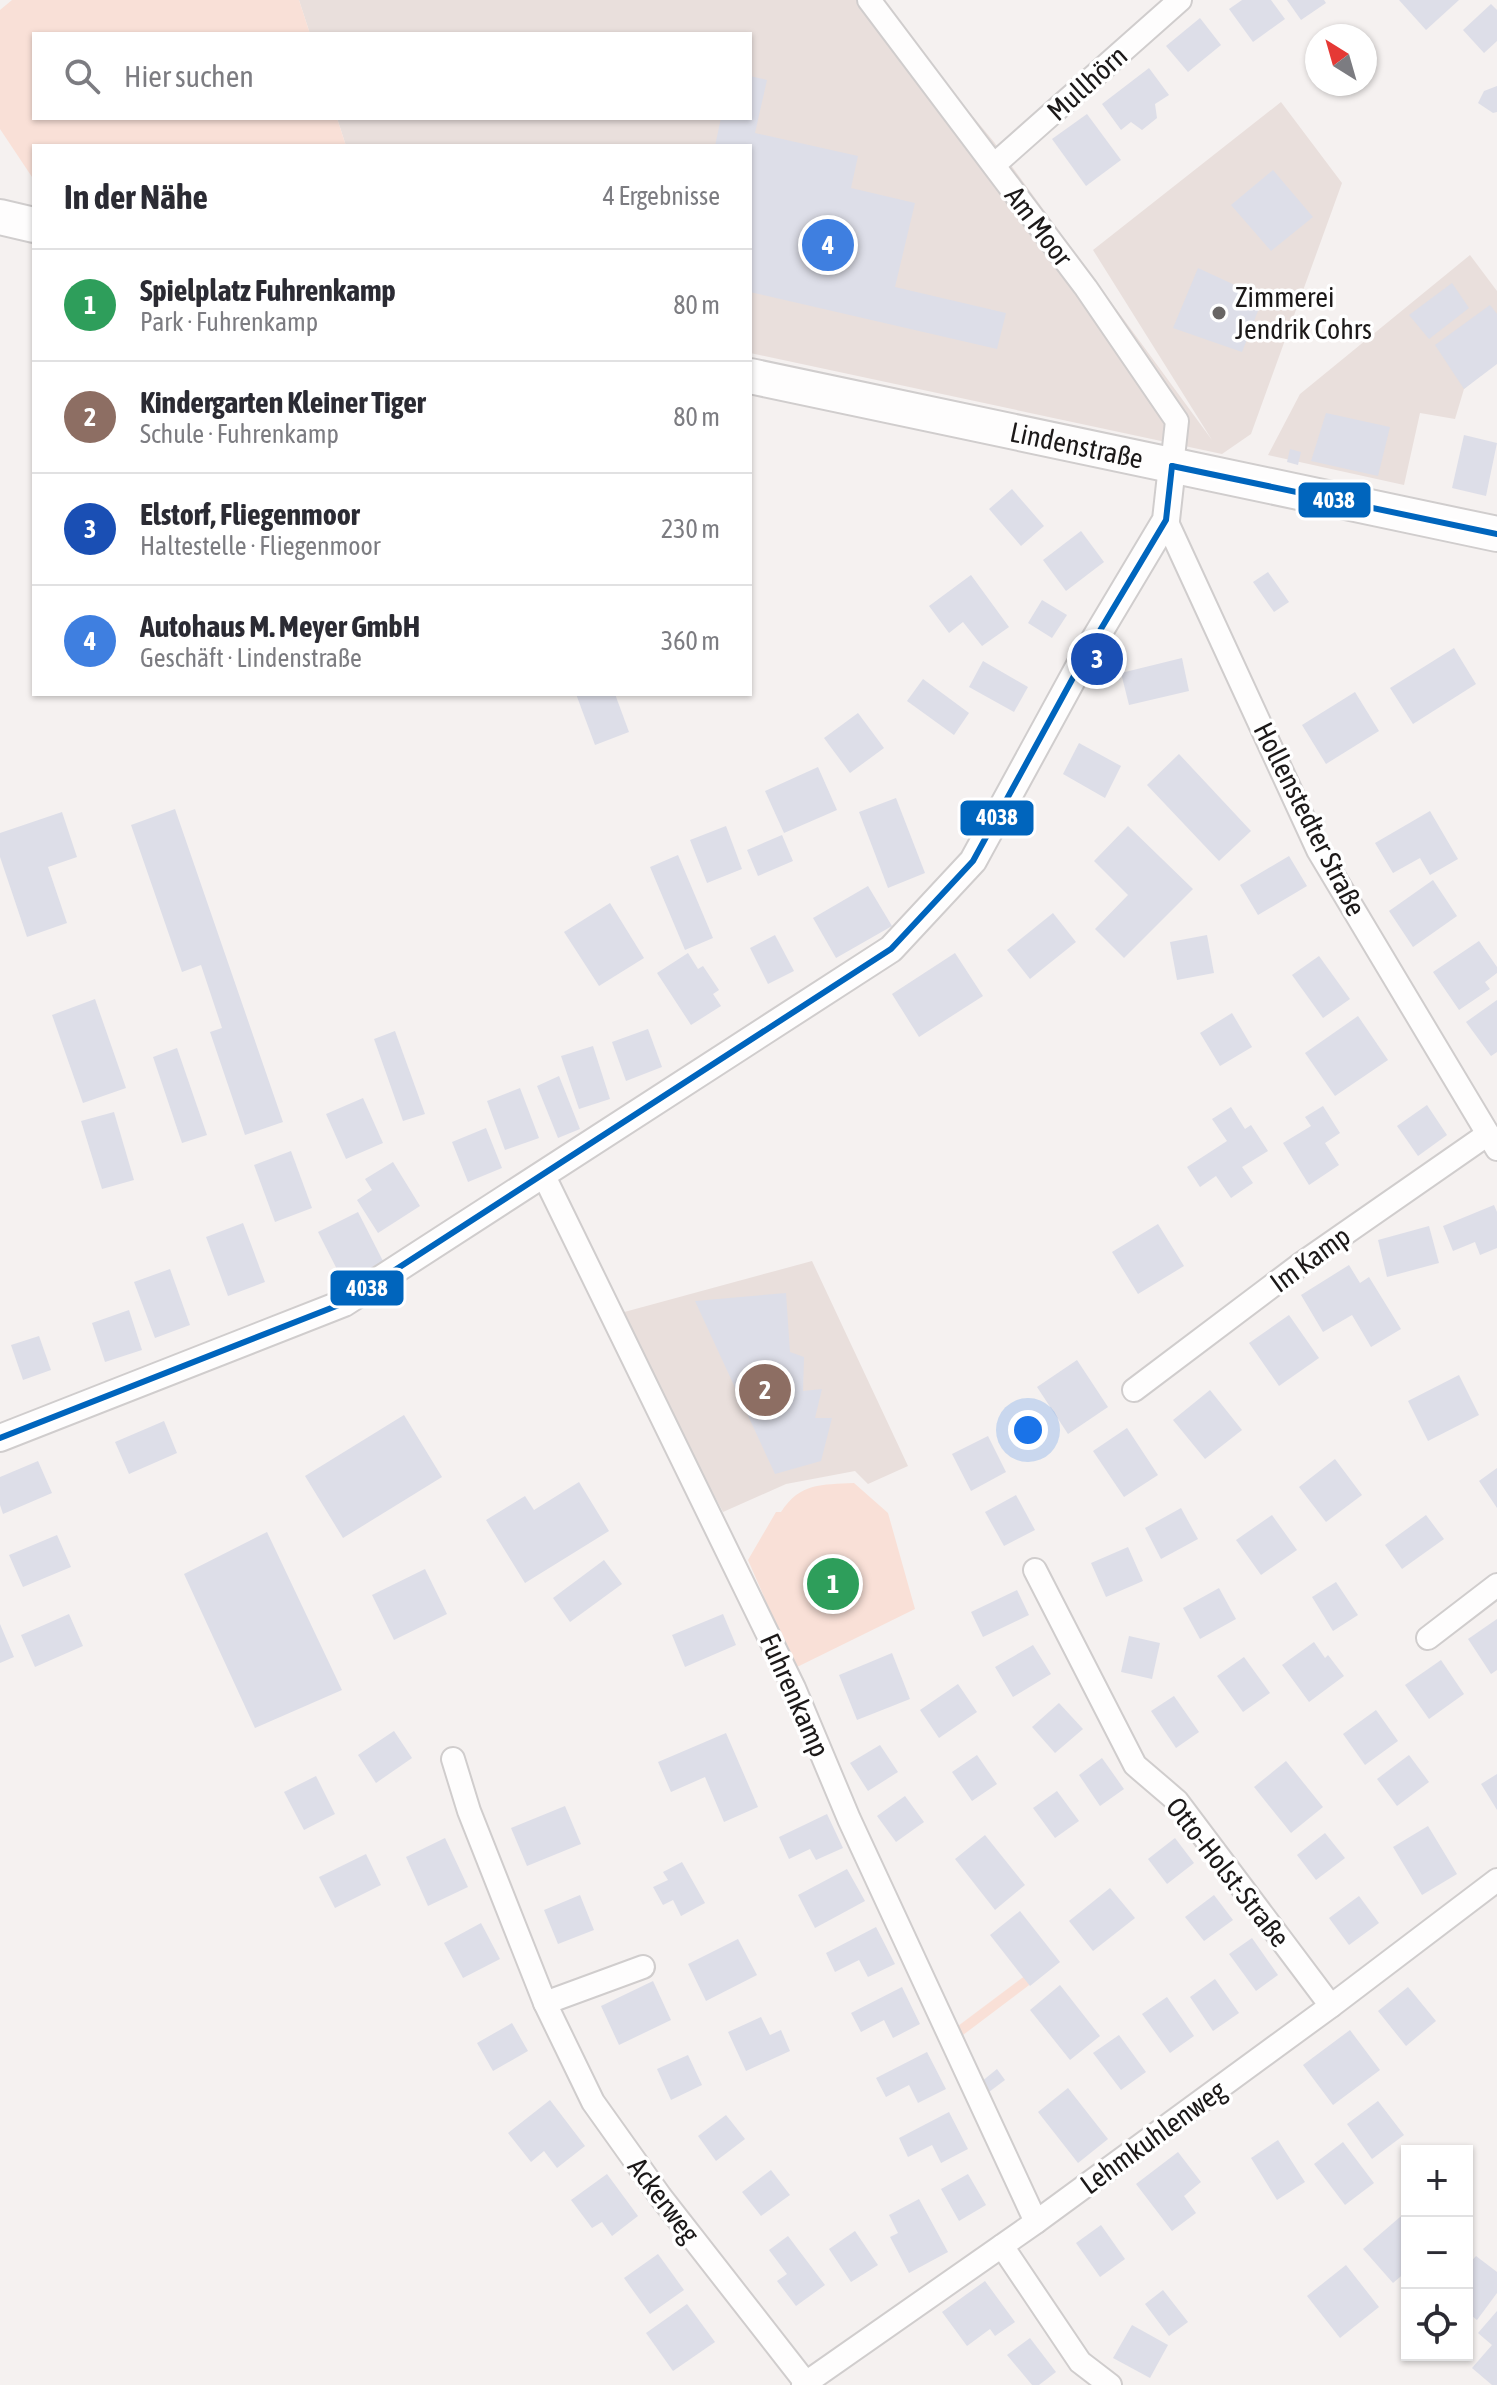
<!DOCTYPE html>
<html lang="de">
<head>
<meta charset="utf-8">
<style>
  :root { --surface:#fff; --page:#f7f7f7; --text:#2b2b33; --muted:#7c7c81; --line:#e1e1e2; --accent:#d93025 }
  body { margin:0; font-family:"Asap Condensed",sans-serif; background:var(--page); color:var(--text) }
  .controls { position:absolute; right:24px; bottom:24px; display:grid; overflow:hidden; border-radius:0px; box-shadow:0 2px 6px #0004 }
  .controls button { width:72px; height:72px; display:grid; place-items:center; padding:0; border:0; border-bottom:2px solid var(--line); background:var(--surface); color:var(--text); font:40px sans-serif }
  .compass { position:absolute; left:1305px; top:24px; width:72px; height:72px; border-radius:50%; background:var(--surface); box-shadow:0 2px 6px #0004; rotate:323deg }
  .you { position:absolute; left:1028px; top:1430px; width:28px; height:28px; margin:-20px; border:6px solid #fff; border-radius:50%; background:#1a73e8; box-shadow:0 0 0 12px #1a73e833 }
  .badge { display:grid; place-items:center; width:52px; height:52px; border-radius:50%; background:var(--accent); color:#fff; font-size:26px; font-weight:700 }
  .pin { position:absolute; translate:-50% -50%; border:4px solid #fff; box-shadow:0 2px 8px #0006 }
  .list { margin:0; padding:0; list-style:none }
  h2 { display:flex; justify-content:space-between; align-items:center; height:104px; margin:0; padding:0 32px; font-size:34px }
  h2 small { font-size:26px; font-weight:400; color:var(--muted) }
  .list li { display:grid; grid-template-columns:52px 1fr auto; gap:24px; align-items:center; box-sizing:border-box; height:112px; padding:0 32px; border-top:2px solid var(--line) }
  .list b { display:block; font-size:30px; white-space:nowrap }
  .list p { margin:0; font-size:26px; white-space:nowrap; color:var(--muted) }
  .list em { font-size:26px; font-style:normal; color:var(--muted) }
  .icon { flex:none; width:44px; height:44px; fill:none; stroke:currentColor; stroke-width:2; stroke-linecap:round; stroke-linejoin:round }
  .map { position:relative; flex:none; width:1497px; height:2385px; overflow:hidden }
  .search { position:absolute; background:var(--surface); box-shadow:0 2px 6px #0004; left:32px; top:32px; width:720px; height:88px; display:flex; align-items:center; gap:20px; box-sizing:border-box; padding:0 28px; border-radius:0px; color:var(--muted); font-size:30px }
  .panel { position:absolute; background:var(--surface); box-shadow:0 2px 6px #0004; left:32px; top:144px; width:720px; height:552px; border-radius:0px }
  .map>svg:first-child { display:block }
</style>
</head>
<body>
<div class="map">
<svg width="1497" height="2385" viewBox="0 0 1497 2385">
  <rect width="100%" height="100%" fill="#f5f1f0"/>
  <g fill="#e9dfdc">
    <path d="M299,0H877L994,142L1212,440L1093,250L1281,102L1342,183L1251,434L1222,454L750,353V146H346L337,118H750V34H310Z"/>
    <path d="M1470,255L1497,291V361L1464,389L1455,419L1420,413L1404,485L1268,455L1300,394Z"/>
    <path d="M812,1261L908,1466L868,1484L855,1471L786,1484L723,1512L617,1314Z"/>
  </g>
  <g fill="#f9e0d7">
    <path d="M12,0H299L310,34H34V118H337L346,146H34V180L0,129V10Z"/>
    <path d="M854,1483L888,1513L915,1609L795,1668L748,1560L776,1512H781C801,1482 821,1485 854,1483Z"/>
    <path d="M1042,1963L1049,1970L963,2035L958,2026Z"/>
  </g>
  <g fill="#dddee8">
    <path d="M1242,0H1271L1285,19L1253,42L1229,9Z"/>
    <path d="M1287,0H1324L1326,3L1301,20Z"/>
    <path d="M1399,0H1459L1426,30Z"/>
    <path d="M1491,4L1497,10V41L1484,53L1463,30Z"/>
    <path d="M1200,18L1221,45L1188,72L1166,46Z"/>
    <path d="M1149,68L1169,95L1155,104L1157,118L1142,130L1131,122L1121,130L1102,104Z"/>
    <path d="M750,76L767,80L755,133L858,156L851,188L915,203L895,287L1006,313L997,349L750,292V146H715L721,118H750Z"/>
    <path d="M1497,86V112L1493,113L1478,103L1484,91Z"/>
    <path d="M1087,114L1121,160L1086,186L1052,139Z"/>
    <path d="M1273,170L1313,217L1271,251L1231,205Z"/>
    <path d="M1198,268L1263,298L1242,352L1173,328Z"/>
    <path d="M1452,283L1469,308L1429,339L1409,315Z"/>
    <path d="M1490,305L1497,314V364L1464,389L1435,345Z"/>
    <path d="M1326,413L1390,427L1378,476L1311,461Z"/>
    <path d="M1464,435L1497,443L1486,496L1452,488Z"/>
    <path d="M1290,449L1301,452L1298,465L1287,462Z"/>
    <path d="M1012,489L1044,526L1021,546L989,509Z"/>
    <path d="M1081,531L1104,562L1066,591L1043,560Z"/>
    <path d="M1268,572L1289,602L1274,612L1253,582Z"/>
    <path d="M971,575L1009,627L982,646L963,622L949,633L929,606Z"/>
    <path d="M1042,600L1067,615L1052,638L1028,623Z"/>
    <path d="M1454,648L1476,684L1413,724L1390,688Z"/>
    <path d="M1182,658L1189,691L1129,705L1121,673Z"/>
    <path d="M983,661L1028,687L1014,712L969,687Z"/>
    <path d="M923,679L969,713L954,735L907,701Z"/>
    <path d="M1355,692L1379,731L1326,764L1302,725Z"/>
    <path d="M576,694H615L629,732L595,745Z"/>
    <path d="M858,713L884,748L850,773L824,738Z"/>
    <path d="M1079,743L1121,766L1105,798L1063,774Z"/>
    <path d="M1179,754L1251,831L1219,861L1147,785Z"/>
    <path d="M818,767L837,810L784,833L765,791Z"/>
    <path d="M896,798L925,873L888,888L859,812Z"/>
    <path d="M175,809L283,1122L245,1135L210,1032L222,1028L201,965L182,972L131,825Z"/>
    <path d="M1430,811L1458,859L1430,875L1420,858L1393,873L1375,843Z"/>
    <path d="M62,812L77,857L48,867L67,923L27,937L0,857V833Z"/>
    <path d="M726,826L742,869L707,883L690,840Z"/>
    <path d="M1128,826L1193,889L1124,958L1095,929L1128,895L1094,861Z"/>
    <path d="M782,835L793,861L758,876L747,850Z"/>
    <path d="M678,855L713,938L685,950L650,867Z"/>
    <path d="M1289,856L1307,886L1258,915L1240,885Z"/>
    <path d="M1433,880L1457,916L1413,947L1389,911Z"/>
    <path d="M868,886L892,926L836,958L813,918Z"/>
    <path d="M610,903L644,958L599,986L564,932Z"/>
    <path d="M1053,913L1076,942L1030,979L1007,950Z"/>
    <path d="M775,935L794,971L768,984L750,948Z"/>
    <path d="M1207,935L1214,973L1177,980L1170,942Z"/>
    <path d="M1479,941L1497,967V973L1485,982L1490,989L1459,1010L1433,972Z"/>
    <path d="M688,953L698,969L703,966L719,990L713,994L721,1006L691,1025L657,973Z"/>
    <path d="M955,953L983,996L919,1037L892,994Z"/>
    <path d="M1319,956L1350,999L1323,1018L1292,975Z"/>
    <path d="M95,999L126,1088L83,1103L52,1015Z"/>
    <path d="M1497,1000V1052L1491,1056L1466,1022Z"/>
    <path d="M1232,1013L1252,1047L1220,1066L1200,1033Z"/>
    <path d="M1358,1016L1388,1060L1335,1096L1305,1053Z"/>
    <path d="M648,1029L662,1067L626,1081L612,1042Z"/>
    <path d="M395,1031L425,1114L403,1121L374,1039Z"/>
    <path d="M593,1046L610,1099L579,1109L561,1056Z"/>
    <path d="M177,1048L207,1135L182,1143L153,1057Z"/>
    <path d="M559,1076L580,1129L558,1138L537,1086Z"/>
    <path d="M520,1088L539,1138L505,1150L487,1101Z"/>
    <path d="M363,1098L383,1143L346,1159L326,1114Z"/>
    <path d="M1427,1105L1447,1135L1418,1156L1397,1126Z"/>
    <path d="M1323,1106L1340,1133L1325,1143L1339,1165L1309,1185L1283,1143L1311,1126L1305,1117Z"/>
    <path d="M1231,1107L1245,1129L1251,1125L1268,1151L1242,1167L1253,1183L1231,1198L1216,1176L1200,1187L1187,1167L1227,1141L1212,1119Z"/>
    <path d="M114,1112L134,1180L102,1189L81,1121Z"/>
    <path d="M486,1128L502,1168L468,1182L452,1142Z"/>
    <path d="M291,1151L312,1208L275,1222L254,1165Z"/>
    <path d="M393,1162L420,1206L378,1233L357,1200L372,1190L365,1179Z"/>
    <path d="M1494,1205L1497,1212V1248L1480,1255L1475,1242L1453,1251L1443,1226Z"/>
    <path d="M358,1212L384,1263L344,1283L318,1232Z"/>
    <path d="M243,1223L265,1282L228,1296L206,1237Z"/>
    <path d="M1158,1224L1184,1266L1138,1294L1112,1252Z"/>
    <path d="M1429,1226L1439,1263L1387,1277L1378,1240Z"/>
    <path d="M1349,1265L1360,1283L1369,1277L1401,1329L1371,1347L1352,1315L1323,1332L1301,1295Z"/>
    <path d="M170,1269L190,1325L155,1338L134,1282Z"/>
    <path d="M786,1293L790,1352L804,1357L803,1391L822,1389L815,1418H832L821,1461L775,1474L695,1301Z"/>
    <path d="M129,1310L142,1350L105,1362L92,1323Z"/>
    <path d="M1289,1315L1319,1358L1279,1386L1249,1343Z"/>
    <path d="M39,1336L51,1370L23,1380L11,1345Z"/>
    <path d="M1077,1360L1108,1407L1068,1434L1037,1387Z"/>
    <path d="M1459,1375L1479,1415L1428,1441L1408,1401Z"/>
    <path d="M1210,1390L1242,1430L1205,1459L1173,1420Z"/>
    <path d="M404,1415L442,1477L343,1538L305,1476Z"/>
    <path d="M164,1421L177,1453L129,1474L115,1442Z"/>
    <path d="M1127,1428L1158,1475L1124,1497L1093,1451Z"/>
    <path d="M988,1436L1006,1472L971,1491L952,1454Z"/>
    <path d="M1335,1459L1362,1495L1326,1522L1299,1487Z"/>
    <path d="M38,1461L52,1493L3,1514L0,1505V1477Z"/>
    <path d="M1497,1468V1508L1479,1481Z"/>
    <path d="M579,1482L609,1531L525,1583L486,1520L525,1496L534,1510Z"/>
    <path d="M1016,1495L1035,1530L1004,1546L985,1512Z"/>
    <path d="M1181,1508L1198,1539L1161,1559L1145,1528Z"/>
    <path d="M1272,1515L1297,1550L1261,1575L1236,1540Z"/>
    <path d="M1426,1515L1444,1539L1402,1569L1385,1545Z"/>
    <path d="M267,1532L342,1690L255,1728L184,1574Z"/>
    <path d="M57,1535L71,1567L23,1587L9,1555Z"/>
    <path d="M1128,1547L1143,1581L1106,1597L1091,1563Z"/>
    <path d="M604,1560L622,1584L570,1622L553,1598Z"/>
    <path d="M425,1569L447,1614L394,1640L372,1595Z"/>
    <path d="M1336,1582L1358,1615L1333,1631L1312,1597Z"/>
    <path d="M1219,1588L1236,1619L1200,1639L1183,1608Z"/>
    <path d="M1017,1590L1029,1615L983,1637L971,1612Z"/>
    <path d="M69,1614L83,1646L35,1667L21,1635Z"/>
    <path d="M723,1614L736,1645L685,1667L672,1635Z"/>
    <path d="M1497,1619V1670L1491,1674L1468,1639Z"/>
    <path d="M0,1624L14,1657L0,1663Z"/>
    <path d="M1129,1636L1160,1643L1152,1679L1121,1672Z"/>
    <path d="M1314,1642L1325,1658L1328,1655L1344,1676L1309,1702L1282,1665Z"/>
    <path d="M1033,1645L1051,1674L1013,1697L995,1667Z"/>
    <path d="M892,1653L910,1699L857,1720L839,1675Z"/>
    <path d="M1244,1657L1270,1693L1243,1712L1217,1676Z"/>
    <path d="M1441,1660L1464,1694L1429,1719L1405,1685Z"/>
    <path d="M958,1684L977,1712L939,1738L920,1710Z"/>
    <path d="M1174,1696L1199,1732L1176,1748L1151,1711Z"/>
    <path d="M1059,1703L1083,1729L1055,1753L1032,1727Z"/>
    <path d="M1376,1710L1398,1741L1365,1765L1343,1734Z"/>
    <path d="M394,1731L412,1758L376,1783L358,1755Z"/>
    <path d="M726,1733L758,1807L724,1822L705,1777L671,1792L658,1762Z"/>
    <path d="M880,1745L898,1772L868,1791L850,1763Z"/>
    <path d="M977,1755L997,1784L972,1801L952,1772Z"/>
    <path d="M1409,1755L1429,1782L1397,1806L1377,1779Z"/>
    <path d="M1102,1758L1124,1789L1100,1806L1079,1775Z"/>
    <path d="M1286,1761L1323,1807L1291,1833L1254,1787Z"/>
    <path d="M1497,1774V1810L1481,1784Z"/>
    <path d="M316,1776L335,1814L304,1830L284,1792Z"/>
    <path d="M1057,1791L1079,1821L1055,1838L1033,1808Z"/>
    <path d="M905,1796L924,1822L896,1842L877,1816Z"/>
    <path d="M565,1806L581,1844L527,1866L511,1828Z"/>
    <path d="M827,1814L843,1848L816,1860L810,1849L789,1859L779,1837Z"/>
    <path d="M1428,1826L1457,1874L1422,1895L1393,1847Z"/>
    <path d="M1325,1833L1345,1858L1316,1880L1297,1855Z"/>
    <path d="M985,1835L1025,1885L995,1910L955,1859Z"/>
    <path d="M445,1838L468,1887L428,1906L406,1857Z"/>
    <path d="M1175,1838L1194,1863L1167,1884L1148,1859Z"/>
    <path d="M366,1854L381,1885L335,1908L319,1877Z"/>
    <path d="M682,1862L705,1903L681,1916L673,1900L663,1905L653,1887L668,1880L663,1872Z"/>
    <path d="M847,1869L865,1901L815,1928L798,1895Z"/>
    <path d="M1110,1888L1135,1918L1093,1951L1069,1921Z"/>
    <path d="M580,1895L594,1930L558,1944L544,1910Z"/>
    <path d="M1214,1895L1233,1920L1204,1941L1185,1917Z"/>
    <path d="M1359,1896L1379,1923L1349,1945L1329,1918Z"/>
    <path d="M1020,1911L1060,1962L1030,1986L990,1935Z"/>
    <path d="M481,1923L500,1959L463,1978L444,1943Z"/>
    <path d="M876,1927L895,1964L868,1977L859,1960L835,1972L826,1953Z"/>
    <path d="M1252,1938L1278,1975L1256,1991L1229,1954Z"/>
    <path d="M738,1939L757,1975L706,2001L688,1964Z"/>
    <path d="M1215,1979L1239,2013L1213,2031L1190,1997Z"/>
    <path d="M653,1981L671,2020L619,2045L601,2006Z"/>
    <path d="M1060,1985L1100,2036L1070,2060L1030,2010Z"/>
    <path d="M902,1987L920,2024L893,2038L884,2020L861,2032L851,2013Z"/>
    <path d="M1408,1987L1436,2021L1406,2046L1378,2011Z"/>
    <path d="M1167,1997L1194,2036L1170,2053L1142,2014Z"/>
    <path d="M761,2017L770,2035L781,2030L790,2051L746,2071L728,2032Z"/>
    <path d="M512,2023L528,2051L493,2071L477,2043Z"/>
    <path d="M1350,2030L1380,2070L1333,2105L1303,2065Z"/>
    <path d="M1119,2035L1146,2072L1121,2090L1093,2053Z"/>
    <path d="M927,2052L946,2089L918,2103L909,2085L886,2097L876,2078Z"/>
    <path d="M688,2055L702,2085L671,2100L657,2069Z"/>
    <path d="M997,2069L1005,2080L989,2092L981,2082Z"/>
    <path d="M1068,2088L1108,2139L1078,2163L1038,2112Z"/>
    <path d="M550,2100L585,2146L557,2168L544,2151L531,2162L508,2133Z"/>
    <path d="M1378,2101L1404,2135L1372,2159L1347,2124Z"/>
    <path d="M949,2112L968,2149L941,2163L932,2145L908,2157L899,2138Z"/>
    <path d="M726,2115L745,2139L716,2161L698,2136Z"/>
    <path d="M1278,2140L1305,2182L1277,2200L1251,2158Z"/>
    <path d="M1343,2142L1374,2183L1345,2205L1314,2164Z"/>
    <path d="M1178,2152L1201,2182L1184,2196L1196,2213L1172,2231L1136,2184Z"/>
    <path d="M771,2170L790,2195L761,2216L742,2192Z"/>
    <path d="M607,2174L638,2216L612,2236L602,2222L592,2228L571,2200Z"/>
    <path d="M968,2174L986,2205L959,2221L941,2189Z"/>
    <path d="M919,2199L948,2252L909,2273L890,2237L898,2233L889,2215Z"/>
    <path d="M1407,2211V2271L1393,2283L1363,2249Z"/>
    <path d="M1101,2225L1125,2259L1100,2277L1076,2243Z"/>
    <path d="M855,2231L878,2265L851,2282L829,2249Z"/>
    <path d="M788,2236L825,2285L796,2306L777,2281L787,2274L769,2250Z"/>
    <path d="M658,2254L684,2290L650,2314L624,2278Z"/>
    <path d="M1476,2256L1497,2272V2293L1477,2320L1467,2312V2266Z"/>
    <path d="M1346,2265L1379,2307L1340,2338L1307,2296Z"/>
    <path d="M985,2281L1015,2322L995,2336L990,2329L967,2346L942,2312Z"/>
    <path d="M1163,2290L1188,2322L1169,2336L1145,2304Z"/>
    <path d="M687,2304L715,2342L673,2371L646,2333Z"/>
    <path d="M1497,2311V2385H1492L1472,2368L1492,2345L1478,2333Z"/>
    <path d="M1132,2325L1168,2345L1150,2378L1113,2358Z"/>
    <path d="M1030,2338L1056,2372L1039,2385H1032L1007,2355Z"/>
  </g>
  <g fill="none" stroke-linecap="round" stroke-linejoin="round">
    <defs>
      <g id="minor">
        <path d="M869,0L1086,288L1177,421L1172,466"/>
        <path d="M994,165L1180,0"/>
        <path d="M1166,520L1318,850L1497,1149"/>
        <path d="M543,1174L794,1688L849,1819L1036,2222"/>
        <path d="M1134,1390L1301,1264L1488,1134"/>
        <path d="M1035,1570L1135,1765L1177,1801L1331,2006"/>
        <path d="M1428,1638L1497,1585"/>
        <path d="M453,1759L469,1811L545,2003L593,2102L660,2196L806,2383"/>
        <path d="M545,2003L643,1967"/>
        <path d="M1002,2246L1080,2362L1110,2385"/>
        <path d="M803,2385L1036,2222L1331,2006L1497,1880"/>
      </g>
      <path id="tertiary" d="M0,1438L344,1303L891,949L973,861L1086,654L1166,520L1172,466"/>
      <g id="primary">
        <path d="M0,217L34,225"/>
        <path id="s1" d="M750,376L1497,534"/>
      </g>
    </defs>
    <use href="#minor" stroke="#d0cdcd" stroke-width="26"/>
    <use href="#tertiary" stroke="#d0cdcd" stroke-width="30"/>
    <use href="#primary" stroke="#d0cdcd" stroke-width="38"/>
    <use href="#minor" stroke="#fefdfd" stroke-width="22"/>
    <use href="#tertiary" stroke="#fefdfd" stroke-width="26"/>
    <use href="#primary" stroke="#fefdfd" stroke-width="34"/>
    <defs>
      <g id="bus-1">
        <path d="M1172,466L1497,534"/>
        <path d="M0,1438L344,1303L891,949L973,861L1086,654L1166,520L1172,466"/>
      </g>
    </defs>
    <use href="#bus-1" stroke="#fff" stroke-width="12"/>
    <use href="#bus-1" stroke="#0065bd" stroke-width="6"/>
  </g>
  <circle fill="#686564" stroke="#fff" stroke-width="3" cx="1219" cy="313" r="8"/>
  <g text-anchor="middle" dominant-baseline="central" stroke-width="7" stroke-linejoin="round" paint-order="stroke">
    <g font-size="28" fill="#1c1919" stroke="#fff">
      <text transform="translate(1087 83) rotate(-42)">Mullhörn</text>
      <text transform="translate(1039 226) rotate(53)">Am Moor</text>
      <text stroke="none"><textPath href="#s1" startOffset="334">Lindenstraße</textPath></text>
      <text transform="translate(1310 819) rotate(63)">Hollenstedter Straße</text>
      <text transform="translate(1310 1259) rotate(-36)">Im Kamp</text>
      <text transform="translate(795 1695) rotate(66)">Fuhrenkamp</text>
      <text transform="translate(1228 1872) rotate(52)">Otto-Holst-Straße</text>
      <text transform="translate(1153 2137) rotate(-36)">Lehmkuhlenweg</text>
      <text transform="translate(664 2200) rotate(53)">Ackerweg</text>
    </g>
    <g font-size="28" fill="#1c1919" stroke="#fff" text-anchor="start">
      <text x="1235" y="297">Zimmerei<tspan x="1235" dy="32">Jendrik Cohrs</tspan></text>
    </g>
  </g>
  <g stroke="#fff" stroke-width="3">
    <rect x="1297" y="481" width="75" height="38" rx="8" fill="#0065bd"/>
    <rect x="959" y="799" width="76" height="38" rx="8" fill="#0065bd"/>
    <rect x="329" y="1269" width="76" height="38" rx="8" fill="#0065bd"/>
  </g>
  <g font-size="22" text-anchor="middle" font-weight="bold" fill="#fff">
    <text x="1334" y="508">4038</text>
    <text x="997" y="825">4038</text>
    <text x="367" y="1296">4038</text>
  </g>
</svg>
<div class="controls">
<button>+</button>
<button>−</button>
<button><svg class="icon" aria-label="locate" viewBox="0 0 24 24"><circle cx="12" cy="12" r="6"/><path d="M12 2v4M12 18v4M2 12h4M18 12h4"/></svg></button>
</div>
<svg class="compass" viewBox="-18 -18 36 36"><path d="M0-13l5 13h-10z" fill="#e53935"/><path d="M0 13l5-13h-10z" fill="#7c7c81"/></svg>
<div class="you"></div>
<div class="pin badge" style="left:833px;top:1584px;background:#2e9e5b">1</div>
<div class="pin badge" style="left:765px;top:1390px;background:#8d6e63">2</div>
<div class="pin badge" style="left:1097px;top:659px;background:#1a4fb4">3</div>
<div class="pin badge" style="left:828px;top:245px;background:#3f7fe0">4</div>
<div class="search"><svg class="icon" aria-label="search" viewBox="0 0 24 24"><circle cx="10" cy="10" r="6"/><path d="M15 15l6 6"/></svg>Hier suchen</div>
<section class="panel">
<h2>In der Nähe<small>4 Ergebnisse</small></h2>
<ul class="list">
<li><span class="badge" style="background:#2e9e5b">1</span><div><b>Spielplatz Fuhrenkamp</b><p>Park · Fuhrenkamp</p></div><em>80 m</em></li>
<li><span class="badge" style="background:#8d6e63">2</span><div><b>Kindergarten Kleiner Tiger</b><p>Schule · Fuhrenkamp</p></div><em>80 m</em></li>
<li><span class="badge" style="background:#1a4fb4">3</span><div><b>Elstorf, Fliegenmoor</b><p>Haltestelle · Fliegenmoor</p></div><em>230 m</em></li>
<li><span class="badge" style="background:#3f7fe0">4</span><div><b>Autohaus M. Meyer GmbH</b><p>Geschäft · Lindenstraße</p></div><em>360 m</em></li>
</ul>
</section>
</div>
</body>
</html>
